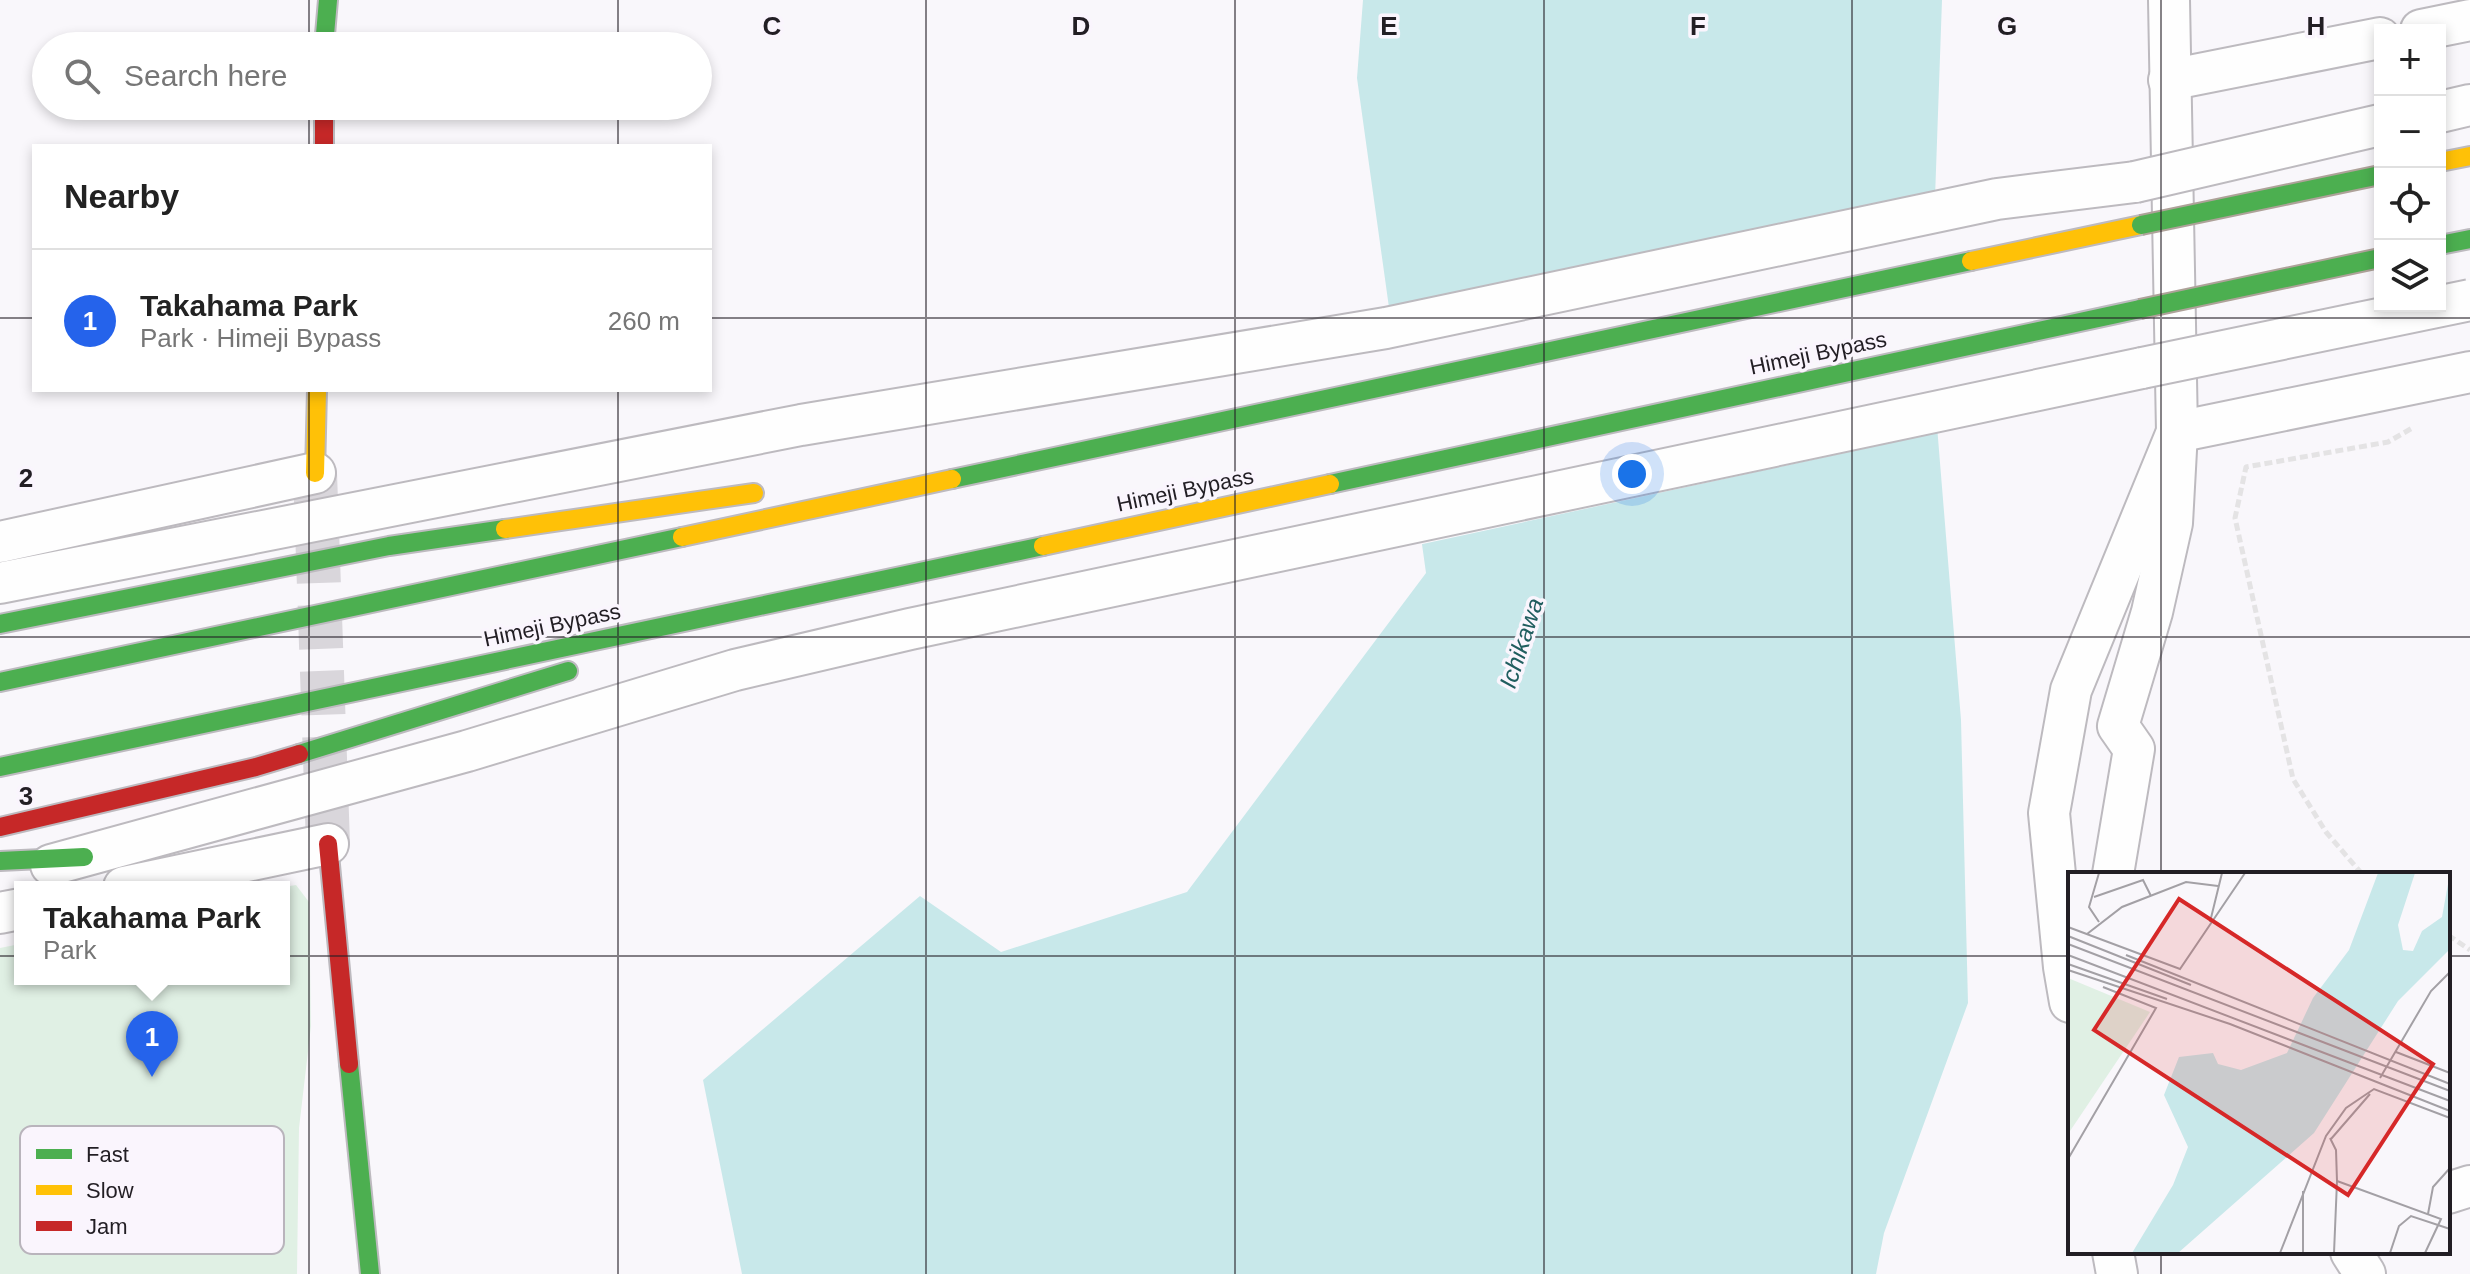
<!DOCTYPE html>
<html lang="en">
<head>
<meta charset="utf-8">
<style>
  :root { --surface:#fff; --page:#f2f2f2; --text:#222; --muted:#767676; --line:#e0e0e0; --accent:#2563eb }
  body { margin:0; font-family:Arial,sans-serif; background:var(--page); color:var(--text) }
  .controls { position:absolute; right:24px; top:24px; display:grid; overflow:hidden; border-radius:0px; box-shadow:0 4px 12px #0003 }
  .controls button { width:72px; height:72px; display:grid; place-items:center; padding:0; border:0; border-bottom:2px solid var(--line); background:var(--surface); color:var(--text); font:40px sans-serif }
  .you { position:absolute; left:1632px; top:474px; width:28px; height:28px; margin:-20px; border:6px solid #fff; border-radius:50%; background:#1a73e8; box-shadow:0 0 0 12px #1a73e833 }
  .badge { display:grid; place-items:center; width:52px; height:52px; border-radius:50%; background:var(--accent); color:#fff; font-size:26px; font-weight:700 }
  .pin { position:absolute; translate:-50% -66px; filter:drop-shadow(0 2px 4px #0008) }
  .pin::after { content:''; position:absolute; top:42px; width:28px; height:24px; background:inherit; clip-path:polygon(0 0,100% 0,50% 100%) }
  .popup { position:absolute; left:14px; top:881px; width:276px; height:104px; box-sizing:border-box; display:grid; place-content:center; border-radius:0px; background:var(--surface); filter:drop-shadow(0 2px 6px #0005); font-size:26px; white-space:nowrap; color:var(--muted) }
  .popup b { font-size:30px; color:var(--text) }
  .popup::after { content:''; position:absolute; left:50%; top:100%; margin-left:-16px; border:16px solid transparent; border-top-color:var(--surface) }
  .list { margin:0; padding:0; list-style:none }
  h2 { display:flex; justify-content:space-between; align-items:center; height:104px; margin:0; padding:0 32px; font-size:34px }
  h2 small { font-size:26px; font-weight:400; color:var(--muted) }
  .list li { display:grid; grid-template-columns:52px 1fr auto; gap:24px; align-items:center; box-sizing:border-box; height:144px; padding:0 32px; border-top:2px solid var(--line) }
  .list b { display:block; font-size:30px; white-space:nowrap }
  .list p { margin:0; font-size:26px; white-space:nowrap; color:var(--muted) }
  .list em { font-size:26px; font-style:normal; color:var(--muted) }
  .icon { flex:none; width:44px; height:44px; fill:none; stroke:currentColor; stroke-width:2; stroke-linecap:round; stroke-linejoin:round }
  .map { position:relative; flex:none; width:2470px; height:1274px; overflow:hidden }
  .search { position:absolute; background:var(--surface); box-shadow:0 4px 12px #0003; left:32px; top:32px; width:680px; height:88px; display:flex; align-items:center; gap:20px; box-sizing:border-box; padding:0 28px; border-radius:44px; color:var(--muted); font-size:30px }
  .panel { position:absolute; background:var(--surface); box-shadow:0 4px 12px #0003; left:32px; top:144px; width:680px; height:248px; border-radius:0px }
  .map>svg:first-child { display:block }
</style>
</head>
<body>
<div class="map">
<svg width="2470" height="1274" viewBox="0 0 2470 1274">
  <rect width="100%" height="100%" fill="#f9f7fb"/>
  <path fill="#e0f0e4" d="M296,885L309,902L311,1026L299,1128L297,1274H0V948L20,944V979H284V887Z"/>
  <path fill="#c8e8ea" d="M1363,0H1942L1930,340L1961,720L1968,1003L1884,1233L1876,1274H742L703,1080L920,896L1001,952L1187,892L1426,573L1357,78Z"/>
  <path fill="#f9f7fb" d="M1939,191L1934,339L1941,432L1418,545L1385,309Z"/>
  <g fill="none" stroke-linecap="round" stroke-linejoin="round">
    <path stroke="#d9d6db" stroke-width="44" stroke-dasharray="44 22" stroke-linecap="butt" d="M315,473L328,844"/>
    <defs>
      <g id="street">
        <path d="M2421,30L2470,20"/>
        <path d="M2169,80L2380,38"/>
        <path d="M2440,112L2470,105"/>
        <path d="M0,542L315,473"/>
        <path d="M0,583L801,425L1386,328L1997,199L2135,182"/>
        <path d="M51,865L467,751L735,670L910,629L2142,368"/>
        <path d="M2113,874L2134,749L2118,726L2152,612L2172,523L2177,432L2169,0"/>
        <path d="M124,887L328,844"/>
        <path d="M0,913L20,909"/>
        <path d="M2070,1002L2064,967L2049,813L2071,690L2177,432L2470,372"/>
        <path d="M2448,1193L2470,1186"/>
        <path d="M2113,1252L2117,1274"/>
        <path d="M2351,1252L2365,1274"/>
      </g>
      <g id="fast">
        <path d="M324,46L328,0"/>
        <path d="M2440,245L2470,239"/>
        <path d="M952,479L1971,261"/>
        <path d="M1330,484L2140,309"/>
        <path d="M0,624L389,546L505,529"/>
        <path d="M0,682L682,537"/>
        <path d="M299,754L568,671"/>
        <path d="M0,767L1043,546"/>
        <path d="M0,861L84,857"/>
        <path d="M349,1064L370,1274"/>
      </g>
      <g id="slow">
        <path d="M2440,162L2470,156"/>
        <path d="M1971,261L2141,225"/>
        <path d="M315,473L317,390"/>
        <path d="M505,529L754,493"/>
        <path d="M682,537L952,479"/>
        <path d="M1043,546L1330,484"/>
      </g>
      <g id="jam">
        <path d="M324,106V146"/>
        <path d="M0,827L256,767L299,754"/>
        <path d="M328,844L349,1064"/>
      </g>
    </defs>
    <use href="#street" stroke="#bdbabf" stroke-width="44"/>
    <use href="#fast" stroke="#bdbabf" stroke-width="22"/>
    <use href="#slow" stroke="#bdbabf" stroke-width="22"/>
    <use href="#jam" stroke="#bdbabf" stroke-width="22"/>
    <g stroke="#e4e3e4" stroke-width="5" stroke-dasharray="8 4" stroke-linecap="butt">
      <path d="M2362,874L2326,832L2293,779L2235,518L2246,467L2388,442L2414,427"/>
      <path d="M2448,935L2470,950"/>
    </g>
    <use href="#street" stroke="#fefefe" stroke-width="40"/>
    <use href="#fast" stroke="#4caf50" stroke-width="18"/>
    <use href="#slow" stroke="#ffc107" stroke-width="18"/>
    <use href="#jam" stroke="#c62828" stroke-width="18"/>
    <defs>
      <g id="street-bridge">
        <path d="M2135,182L2380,125"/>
        <path d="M2142,368L2470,300"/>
      </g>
      <g id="fast-bridge">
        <path d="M2141,225L2380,175"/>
        <path d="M2140,309L2380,258"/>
      </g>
    </defs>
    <use href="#street-bridge" stroke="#bdbabf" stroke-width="44" stroke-linecap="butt"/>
    <use href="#fast-bridge" stroke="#aea299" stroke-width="22" stroke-linecap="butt"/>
    <use href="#street-bridge" stroke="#fefefe" stroke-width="40"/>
    <use href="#fast-bridge" stroke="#4caf50" stroke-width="18"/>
  </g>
  <path fill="none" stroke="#221e24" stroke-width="2" stroke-opacity="0.55" d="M309,0V46M618,0V46M926,0V1274M1235,0V1274M1544,0V1274M1852,0V1274M2161,0V874M309,106V146M618,106V146M0,318H34M710,318H2470M309,390V1274M618,390V1274M0,637H2470M0,956H2070M2448,956H2470M2161,1252V1274"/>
  <g text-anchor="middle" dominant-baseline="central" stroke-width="7" stroke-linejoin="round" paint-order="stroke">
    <g font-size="22" fill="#221e24" stroke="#faf5fd">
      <text transform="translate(1818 353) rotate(-12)">Himeji Bypass</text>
      <text transform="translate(1185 490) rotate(-12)">Himeji Bypass</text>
      <text transform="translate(552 625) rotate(-12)">Himeji Bypass</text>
    </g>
    <g font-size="24" font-style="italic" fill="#205e5f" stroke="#faf5fd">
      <text transform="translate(1521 643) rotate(-72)">Ichikawa</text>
    </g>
  </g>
  <g transform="translate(2068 872)">
    <rect width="382" height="382" fill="#f9f7fb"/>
    <path d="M0,106L82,140L0,262Z" fill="#e0f0e4"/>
    <path d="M310,1H347L330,53L335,78L345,79L354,59L374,45L382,1V77L330,129L246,261L110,381H64L105,313L120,275L96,223L111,185L145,181L150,192L173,198L219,181L245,126L281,78Z" fill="#c8e8ea"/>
    <path fill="none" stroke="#a3a0a5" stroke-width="2" d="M26,25L75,8L83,24M31,50L21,35L31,1M142,50L154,1M0,55L112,97L177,1M19,62L54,35L118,10L150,14M0,64L123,113M0,72L382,219M0,83L382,229M58,83L382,212M0,92L99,127M0,98L162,152L382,239M328,180L382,201M312,206L363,119L382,100M262,266L268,278L269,309L373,347L357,381M263,267L302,222M0,287L88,136L35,115M235,319V381M360,342L365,315L382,296M212,381L258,264L278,236L306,217L382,246M266,381L269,309M322,381L331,354L343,344L382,357"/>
    <path fill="#d62828" fill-opacity="0.15" stroke="#d62828" stroke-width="4" d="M111,27L365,192L280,323L26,158Z"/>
    <rect width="382" height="382" fill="none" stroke="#221e24" stroke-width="4"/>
  </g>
  <rect x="20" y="1126" width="264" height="128" rx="12" fill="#faf5fd" stroke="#b9b4bc" stroke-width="2"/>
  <rect x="36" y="1149" width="36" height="10" fill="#4caf50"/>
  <rect x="36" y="1185" width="36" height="10" fill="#ffc107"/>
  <rect x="36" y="1221" width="36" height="10" fill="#c62828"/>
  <g font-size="22" fill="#221e24">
    <text x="86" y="1162">Fast</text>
    <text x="86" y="1198">Slow</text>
    <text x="86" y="1234">Jam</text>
  </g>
  <g font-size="26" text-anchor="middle" font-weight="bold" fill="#221e24" stroke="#faf5fd" stroke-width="7" stroke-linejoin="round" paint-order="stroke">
    <text x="772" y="35">C</text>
    <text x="1081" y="35">D</text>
    <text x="1389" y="35">E</text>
    <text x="1698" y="35">F</text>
    <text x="2007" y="35">G</text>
    <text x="2316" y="35">H</text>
    <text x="26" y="487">2</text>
    <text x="26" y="805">3</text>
  </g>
</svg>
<div class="controls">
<button>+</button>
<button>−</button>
<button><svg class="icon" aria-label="locate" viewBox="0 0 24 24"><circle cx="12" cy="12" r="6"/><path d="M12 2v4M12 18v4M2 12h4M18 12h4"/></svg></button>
<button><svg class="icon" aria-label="layers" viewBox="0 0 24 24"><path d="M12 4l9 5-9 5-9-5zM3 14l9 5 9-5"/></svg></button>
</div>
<div class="you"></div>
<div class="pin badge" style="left:152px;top:1077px">1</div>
<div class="popup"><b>Takahama Park</b>Park</div>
<div class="search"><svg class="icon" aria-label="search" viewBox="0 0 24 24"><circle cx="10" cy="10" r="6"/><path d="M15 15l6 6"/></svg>Search here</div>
<section class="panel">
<h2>Nearby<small></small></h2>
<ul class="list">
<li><span class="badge">1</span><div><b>Takahama Park</b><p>Park · Himeji Bypass</p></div><em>260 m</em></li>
</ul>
</section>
</div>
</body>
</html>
